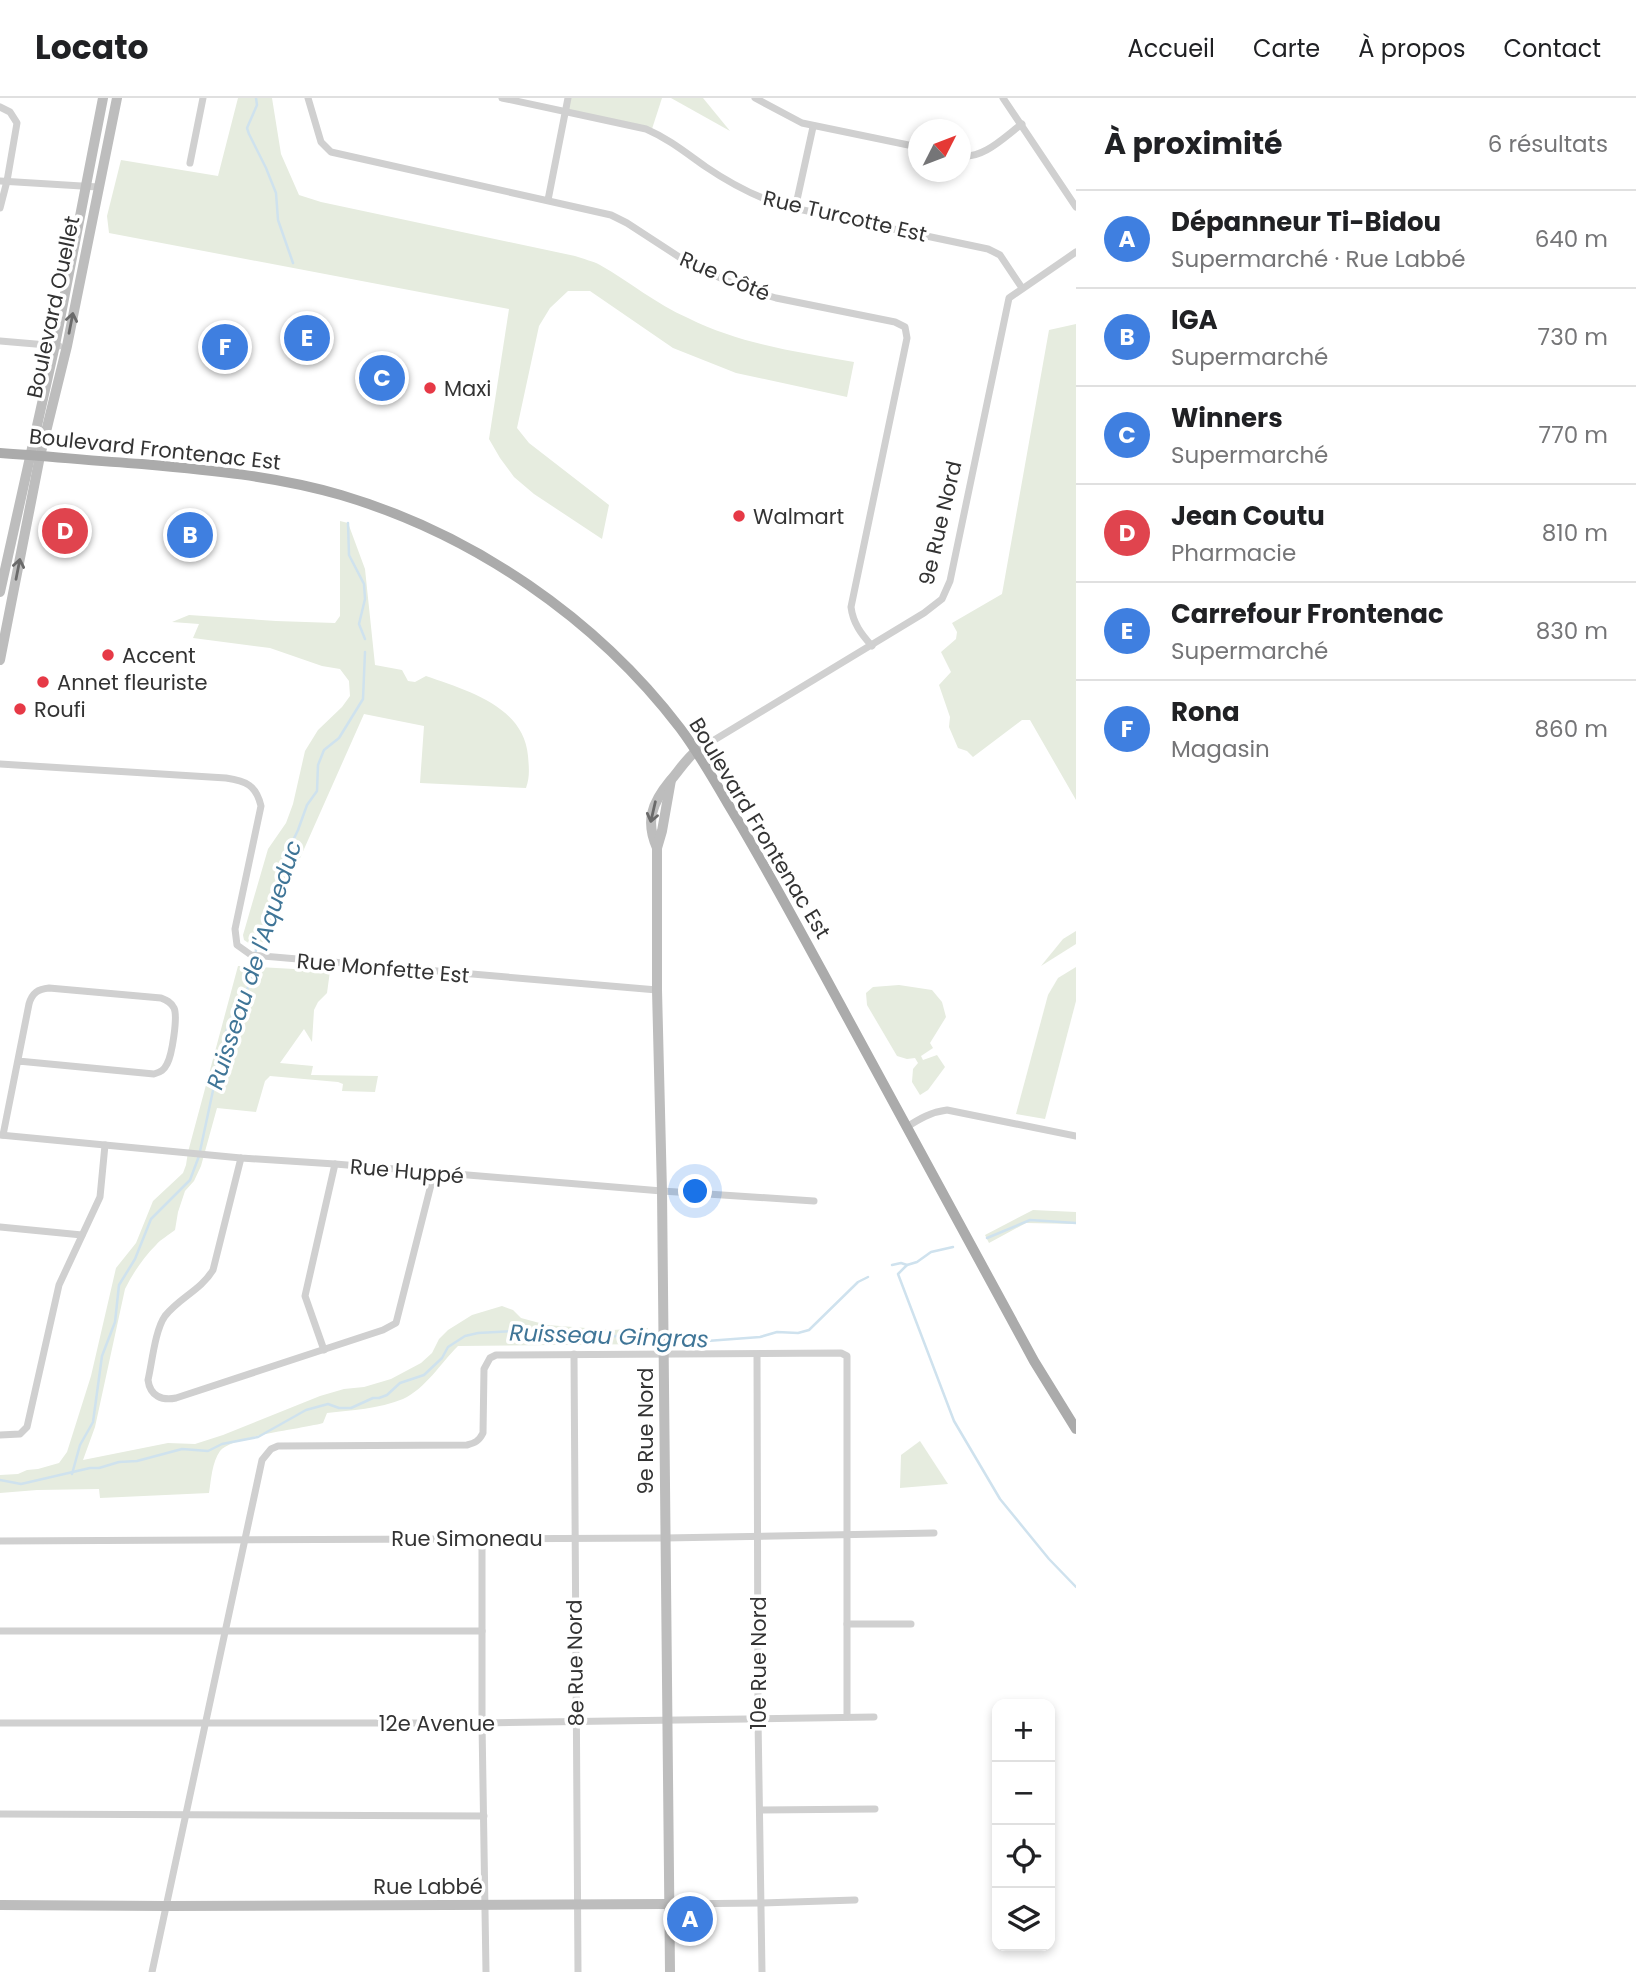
<!DOCTYPE html>
<html lang="fr">
<head>
<meta charset="utf-8">
<style>
  :root { --surface:#fff; --page:#f2f2f2; --text:#202124; --muted:#757577; --line:#e0e0e0; --accent:#ea580c }
  body { margin:0; font-family:Poppins,sans-serif; background:var(--page); color:var(--text) }
  .controls { position:absolute; right:21px; bottom:21px; display:grid; overflow:hidden; border-radius:14px; box-shadow:0 4px 10px #0003 }
  .controls button { width:63px; height:63px; display:grid; place-items:center; padding:0; border:0; border-bottom:2px solid var(--line); background:var(--surface); color:var(--text); font:35px sans-serif }
  .compass { position:absolute; left:908px; top:21px; width:63px; height:63px; border-radius:50%; background:var(--surface); box-shadow:0 4px 10px #0003; rotate:48deg }
  .you { position:absolute; left:696px; top:1094px; width:24px; height:24px; margin:-18px; border:5px solid #fff; border-radius:50%; background:#1a73e8; box-shadow:0 0 0 10px #1a73e833 }
  .badge { display:grid; place-items:center; width:46px; height:46px; border-radius:50%; background:var(--accent); color:#fff; font-size:23px; font-weight:700 }
  .pin { position:absolute; translate:-50% -50%; border:4px solid #fff; box-shadow:0 2px 7px #0006 }
  .list { margin:0; padding:0; list-style:none }
  h2 { display:flex; justify-content:space-between; align-items:center; height:91px; margin:0; padding:0 28px; font-size:30px }
  h2 small { font-size:23px; font-weight:400; color:var(--muted) }
  .list li { display:grid; grid-template-columns:46px 1fr auto; gap:21px; align-items:center; box-sizing:border-box; height:98px; padding:0 28px; border-top:2px solid var(--line) }
  .list b { display:block; font-size:26px; white-space:nowrap }
  .list p { margin:0; font-size:23px; white-space:nowrap; color:var(--muted) }
  .list em { font-size:23px; font-style:normal; color:var(--muted) }
  .icon { flex:none; width:38px; height:38px; fill:none; stroke:currentColor; stroke-width:2; stroke-linecap:round; stroke-linejoin:round }
  .map { position:relative; flex:none; width:1076px; height:1874px; overflow:hidden }
  header { display:flex; align-items:center; gap:42px; box-sizing:border-box; height:98px; padding:0 35px; background:var(--surface); border-bottom:2px solid var(--line) }
  header strong { font-size:33px }
  nav { display:flex; gap:38px; margin-inline-start:auto; font-size:24px }
  main { display:flex }
  aside { flex:1; background:var(--surface) }
  .map>svg:first-child { display:block }
</style>
</head>
<body>
<header>
<strong>Locato</strong>
<nav><a>Accueil</a><a>Carte</a><a>À propos</a><a>Contact</a></nav>
</header>
<main>
<div class="map">
<svg width="1076" height="1874" viewBox="0 0 1076 1874">
  <rect width="100%" height="100%" fill="#fff"/>
  <g fill="#e6ecdf">
    <path d="M238,0H272L281,56L299,97L321,104L575,158C583,161 593,163 600,167C630,184 656,206 688,220C740,246 797,254 854,264L847,299L736,275L673,250L590,193H568L550,210L539,228L517,330L529,345L609,407L602,441L534,396L514,379L500,360L489,341L509,211L109,135L107,118L121,62L218,78Z"/>
    <path d="M568,0H662L651,34L565,14Z"/>
    <path d="M671,0H703L730,33Z"/>
    <path d="M1076,226V702L1030,622H1022L973,659L967,653L958,650L949,629L950,619L939,587L951,574L941,554L956,541L957,534L952,525L1002,496L1049,232Z"/>
    <path d="M340,423L348,425L365,471L375,567L402,572L408,583L415,584L426,578C466,592 524,608 528,658C529,670 530,679 526,690L420,685L424,628L364,616L261,848H253L244,842L243,837L268,751L286,725L293,706L305,653L318,632L342,609L350,598L349,583L340,571L322,568L270,550L193,540L199,526L172,524L189,517L276,523L335,525L340,518Z"/>
    <path d="M1076,833V846L1041,868L1063,841Z"/>
    <path d="M238,868L330,873L327,895L318,904L314,912L312,944L304,931L280,965L313,968L311,977L378,978L375,994L342,993L343,986L338,984L270,978L265,983L256,1014L217,1010L201,1068L194,1083L185,1093L178,1114L175,1132C169,1137 161,1141 156,1147C143,1160 133,1175 125,1191L95,1329L83,1362L168,1345L195,1346L223,1337L320,1298L344,1291L364,1289L391,1281L421,1265L432,1255L439,1241L448,1232L472,1217L502,1208L513,1212L521,1220L547,1227L612,1232L648,1230L649,1246L458,1248C441,1265 425,1291 403,1301C379,1311 351,1312 327,1315L323,1325C302,1331 232,1338 220,1353C212,1364 211,1382 209,1395L100,1400L99,1391L37,1392L0,1395V1377L18,1376L27,1372L38,1371L59,1365L67,1354L91,1278L116,1170L136,1145L153,1103L183,1075L186,1067L188,1054Z"/>
    <path d="M1076,869V903L1045,1021L1016,1016L1048,897L1058,880Z"/>
    <path d="M899,887L932,892L942,904L946,919L930,945L933,950L921,958L923,962L937,957L945,969L928,992L920,997L912,984L913,971L918,965L915,960L907,961L897,958L867,907L866,895L873,889Z"/>
    <path d="M1033,1112L1076,1114V1126L1026,1125L989,1145L985,1137Z"/>
    <path d="M920,1343L948,1386L900,1390L901,1357Z"/>
  </g>
  <g fill="none" stroke-linecap="round" stroke-linejoin="round">
    <g stroke="#cfe2ee" stroke-width="2.5">
      <path d="M256,0L257,7L247,30L249,36L266,70L276,95L278,122L293,165"/>
      <path d="M348,425L349,457L364,486L365,501L359,526L365,541"/>
      <path d="M987,1140L1030,1122L1076,1125"/>
      <path d="M892,1167L901,1165L907,1167L917,1164L931,1154L953,1149"/>
      <path d="M907,1167L898,1176L954,1323L1000,1401L1049,1461L1076,1489"/>
      <path d="M666,1239L707,1243L760,1239L777,1234L798,1235L809,1232L858,1184L868,1179"/>
      <path d="M72,1376L80,1347L93,1324L102,1258L115,1224L119,1187L135,1161L151,1121L190,1082L199,1058L224,941L230,922L244,900L251,881L255,877L256,849L276,800L289,751L298,732L307,707L317,693L318,667L324,652L339,640L363,601L365,554"/>
      <path d="M0,1382L21,1386L90,1370H99L119,1364L137,1363L182,1351L208,1353L222,1346L258,1339L306,1312L328,1306L339,1310H351L373,1300H379L387,1297L400,1285L424,1277L442,1260L448,1249L465,1238L478,1235L534,1232L579,1239L617,1238L638,1243L659,1238"/>
    </g>
    <g stroke="#d0d0d0" stroke-width="7">
      <path d="M308,0L321,44L331,54L611,117L627,125L693,168L746,191L776,200L895,224L905,229L907,240L851,509C853,525 861,536 872,548"/>
      <path d="M502,0L646,31C669,41 686,55 706,69C731,86 756,99 784,108L988,151L1000,157L1022,190"/>
      <path d="M755,0L802,25L918,49"/>
      <path d="M1003,0L1076,109"/>
      <path d="M0,9L10,14L17,25L7,83L0,110"/>
      <path d="M960,58C984,61 1004,39 1022,26"/>
      <path d="M190,65L203,0"/>
      <path d="M0,83L98,89"/>
      <path d="M548,102L568,0"/>
      <path d="M795,111L813,29"/>
      <path d="M0,243L59,248"/>
      <path d="M696,653L924,515L942,501L950,483L1009,200L1076,154"/>
      <path d="M0,666L226,680C246,683 256,687 261,708L235,831L237,847L251,857L657,892"/>
      <path d="M907,1029C919,1021 931,1014 947,1012L1076,1038"/>
      <path d="M0,1037L241,1060L335,1066L662,1093L814,1103"/>
      <path d="M3,1037L29,906C32,895 38,891 49,890L161,900C166,902 171,904 174,910C178,919 172,957 167,966C164,972 161,974 154,976L18,963"/>
      <path d="M241,1060L213,1172C201,1192 179,1200 165,1218C155,1232 152,1265 148,1282C150,1298 162,1303 176,1300L383,1232L396,1225L434,1075"/>
      <path d="M0,1129L82,1137"/>
      <path d="M324,1252L305,1198L335,1066"/>
      <path d="M574,1256L578,1874"/>
      <path d="M757,1256L758,1621L762,1874"/>
      <path d="M0,1337L20,1336L27,1329L59,1187L100,1099L105,1047"/>
      <path d="M482,1441V1625L486,1874"/>
      <path d="M0,1443L665,1440L934,1435"/>
      <path d="M847,1526H911"/>
      <path d="M0,1533H482"/>
      <path d="M0,1625H482L874,1619"/>
      <path d="M760,1712L875,1711"/>
      <path d="M0,1716L484,1718"/>
      <path d="M670,1806L761,1805L855,1802"/>
      <path d="M152,1874L262,1362L271,1351L278,1348L467,1347C475,1345 479,1343 483,1335L484,1271L490,1260L496,1257L841,1255L847,1258V1619"/>
    </g>
    <g stroke="#bdbdbd" stroke-width="10">
      <path d="M0,494L55,247L103,0"/>
      <path d="M0,562L40,358L67,248L117,0"/>
      <path d="M657,750C645,723 652,705 670,683C679,673 685,662 696,653"/>
      <path d="M0,1807L166,1808L670,1806"/>
      <path d="M670,1874L662,1093L657,892V750L662,733L671,682"/>
    </g>
    <path stroke="#ababab" stroke-width="10" d="M0,355C47,358 94,363 142,366C209,372 276,378 341,397C473,436 596,520 680,630C698,654 713,680 728,706C768,772 804,840 841,908C905,1026 970,1145 1034,1263L1076,1331"/>
  </g>
  <defs><path id="oneway-shaft" d="M-6 0H5M1.5-3L5.5 0L1.5 3" fill="none" stroke-width="1.6" stroke-linecap="round" stroke-linejoin="round" transform="scale(1.75)"/></defs>
  <g stroke="#6a6a6a">
    <use href="#oneway-shaft" transform="translate(71 225) rotate(-79)"/>
    <use href="#oneway-shaft" transform="translate(18 471) rotate(-79)"/>
    <use href="#oneway-shaft" transform="translate(653 714) rotate(103)"/>
  </g>
  <g fill="#e63946" stroke="#fff" stroke-width="2.5">
    <circle cx="430" cy="290" r="7"/>
    <circle cx="739" cy="418" r="7"/>
    <circle cx="108" cy="557" r="7"/>
    <circle cx="43" cy="584" r="7"/>
    <circle cx="20" cy="611" r="7"/>
  </g>
  <g text-anchor="middle" dominant-baseline="central" stroke-width="7" stroke-linejoin="round" paint-order="stroke">
    <g font-size="21" fill="#333" stroke="#fff">
      <text transform="translate(845 118) rotate(13)">Rue Turcotte Est</text>
      <text transform="translate(725 178) rotate(23)">Rue Côté</text>
      <text transform="translate(53 209) rotate(-78)">Boulevard Ouellet</text>
      <text transform="translate(155 351) rotate(6)">Boulevard Frontenac Est</text>
      <text transform="translate(940 425) rotate(-77)">9e Rue Nord</text>
      <text transform="translate(760 730) rotate(59)">Boulevard Frontenac Est</text>
      <text transform="translate(383 870) rotate(5)">Rue Monfette Est</text>
      <text transform="translate(407 1073) rotate(5)">Rue Huppé</text>
      <text transform="translate(645 1333) rotate(-90)">9e Rue Nord</text>
      <text x="467" y="1440">Rue Simoneau</text>
      <text transform="translate(575 1565) rotate(-91)">8e Rue Nord</text>
      <text transform="translate(758 1565) rotate(-90)">10e Rue Nord</text>
      <text x="437" y="1625">12e Avenue</text>
      <text x="428" y="1788">Rue Labbé</text>
    </g>
    <g font-size="21" fill="#333" stroke="#fff" text-anchor="start">
      <text x="444" y="290">Maxi</text>
      <text x="753" y="418">Walmart</text>
      <text x="122" y="557">Accent</text>
      <text x="57" y="584">Annet fleuriste</text>
      <text x="34" y="611">Roufi</text>
    </g>
    <g font-size="23" font-style="italic" fill="#3f7597" stroke="#fff">
      <text transform="translate(254 867) rotate(-72)">Ruisseau de l'Aqueduc</text>
      <text transform="translate(609 1238) rotate(2)">Ruisseau Gingras</text>
    </g>
  </g>
</svg>
<div class="controls">
<button>+</button>
<button>−</button>
<button><svg class="icon" aria-label="locate" viewBox="0 0 24 24"><circle cx="12" cy="12" r="6"/><path d="M12 2v4M12 18v4M2 12h4M18 12h4"/></svg></button>
<button><svg class="icon" aria-label="layers" viewBox="0 0 24 24"><path d="M12 4l9 5-9 5-9-5zM3 14l9 5 9-5"/></svg></button>
</div>
<svg class="compass" viewBox="-18 -18 36 36"><path d="M0-13l5 13h-10z" fill="#e53935"/><path d="M0 13l5-13h-10z" fill="#757577"/></svg>
<div class="you"></div>
<div class="pin badge" style="left:690px;top:1821px;background:#3f7fe0">A</div>
<div class="pin badge" style="left:190px;top:437px;background:#3f7fe0">B</div>
<div class="pin badge" style="left:382px;top:280px;background:#3f7fe0">C</div>
<div class="pin badge" style="left:65px;top:433px;background:#e0444e">D</div>
<div class="pin badge" style="left:307px;top:240px;background:#3f7fe0">E</div>
<div class="pin badge" style="left:225px;top:249px;background:#3f7fe0">F</div>
</div>
<aside>
<h2>À proximité<small>6 résultats</small></h2>
<ul class="list">
<li><span class="badge" style="background:#3f7fe0">A</span><div><b>Dépanneur Ti-Bidou</b><p>Supermarché · Rue Labbé</p></div><em>640 m</em></li>
<li><span class="badge" style="background:#3f7fe0">B</span><div><b>IGA</b><p>Supermarché</p></div><em>730 m</em></li>
<li><span class="badge" style="background:#3f7fe0">C</span><div><b>Winners</b><p>Supermarché</p></div><em>770 m</em></li>
<li><span class="badge" style="background:#e0444e">D</span><div><b>Jean Coutu</b><p>Pharmacie</p></div><em>810 m</em></li>
<li><span class="badge" style="background:#3f7fe0">E</span><div><b>Carrefour Frontenac</b><p>Supermarché</p></div><em>830 m</em></li>
<li><span class="badge" style="background:#3f7fe0">F</span><div><b>Rona</b><p>Magasin</p></div><em>860 m</em></li>
</ul>
</aside>
</main>
</body>
</html>
